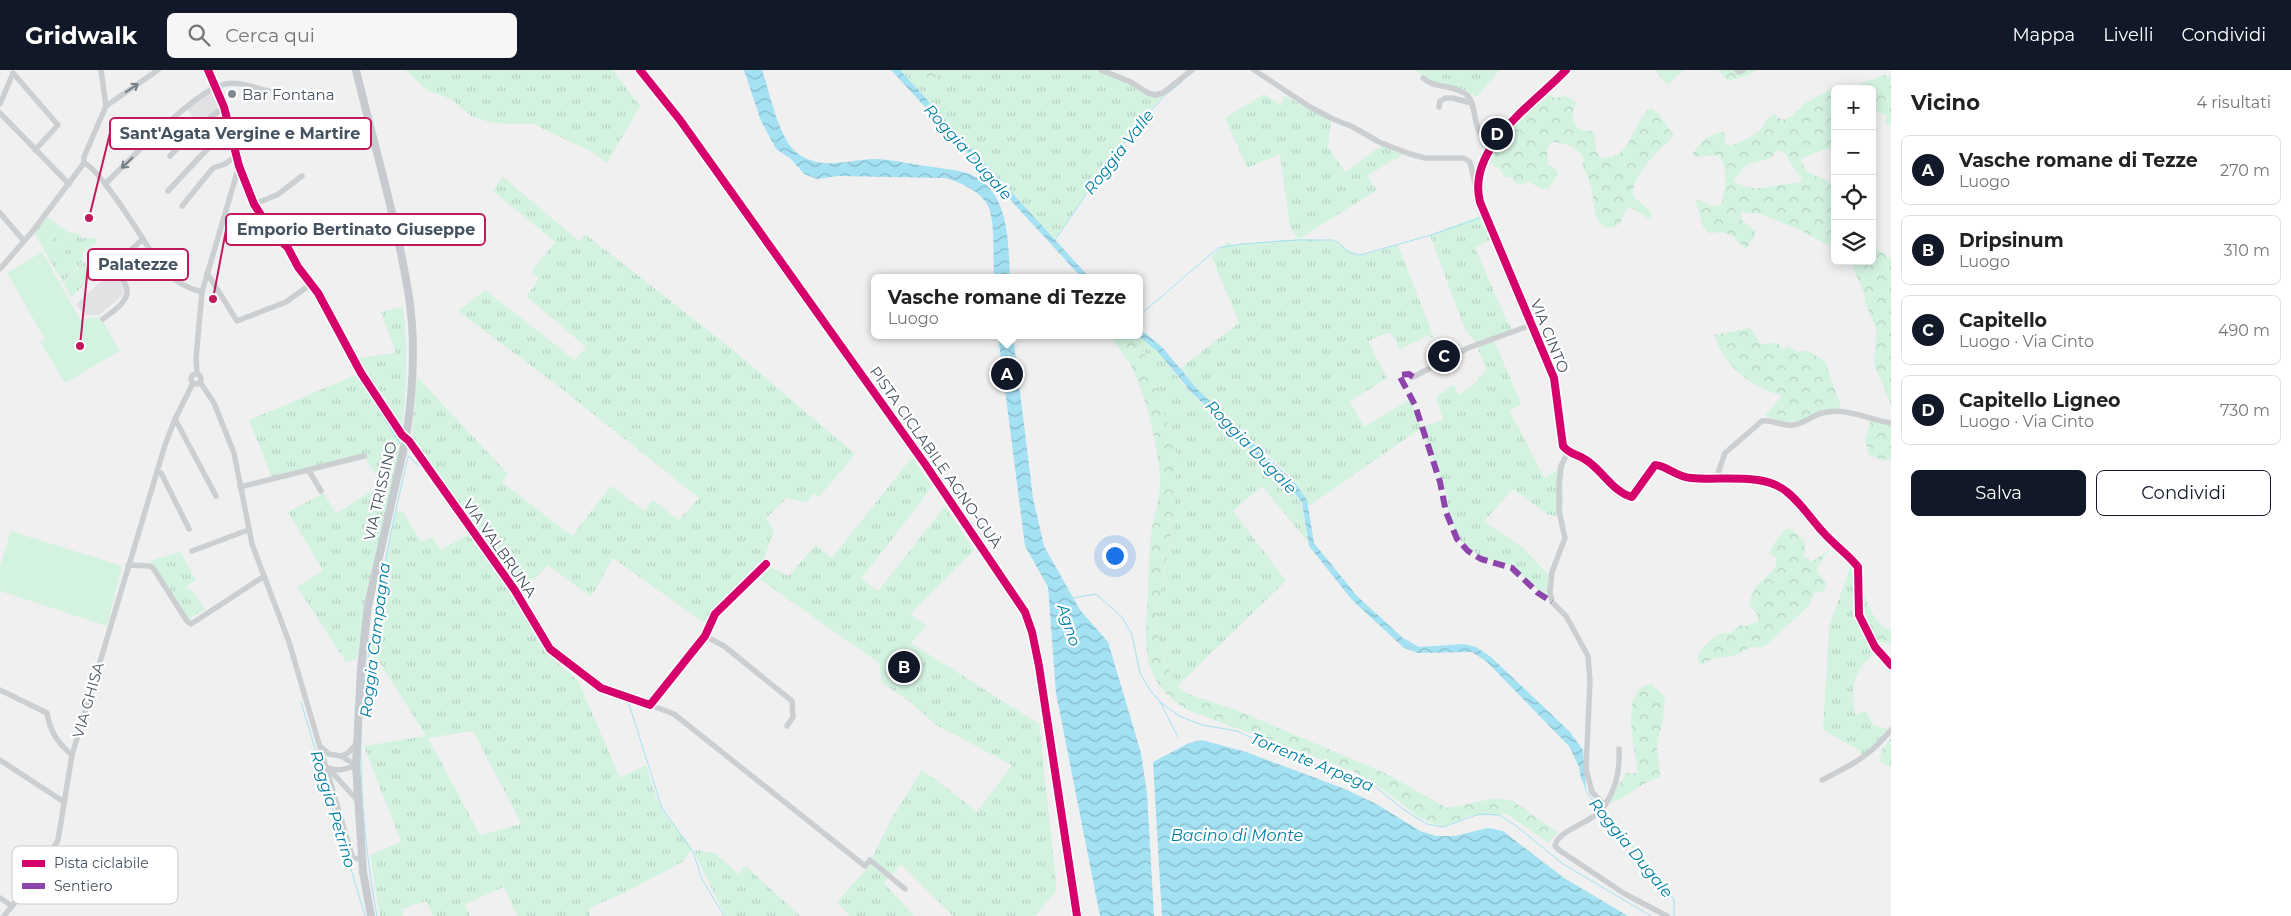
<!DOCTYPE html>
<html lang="it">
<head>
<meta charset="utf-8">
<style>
  :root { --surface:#fff; --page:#f6f6f6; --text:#222; --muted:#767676; --line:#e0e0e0; --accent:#111827 }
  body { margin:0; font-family:Montserrat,sans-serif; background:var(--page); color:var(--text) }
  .controls { position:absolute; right:15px; top:15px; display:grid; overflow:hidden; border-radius:8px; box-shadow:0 2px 12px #0003 }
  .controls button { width:45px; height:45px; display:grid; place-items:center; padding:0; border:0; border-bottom:1px solid var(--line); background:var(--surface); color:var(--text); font:25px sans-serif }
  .you { position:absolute; left:1114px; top:485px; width:18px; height:18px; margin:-12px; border:4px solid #fff; border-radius:50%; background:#1a73e8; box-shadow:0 0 0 8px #1a73e833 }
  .badge { display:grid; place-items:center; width:32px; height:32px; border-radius:50%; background:var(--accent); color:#fff; font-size:16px; font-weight:700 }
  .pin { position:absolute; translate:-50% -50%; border:2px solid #fff; box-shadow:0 1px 5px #0006 }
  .popup { position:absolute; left:871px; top:204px; width:272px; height:65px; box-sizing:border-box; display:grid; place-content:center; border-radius:8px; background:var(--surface); filter:drop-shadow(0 1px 4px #0005); font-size:16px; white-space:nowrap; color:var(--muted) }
  .popup b { font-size:19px; color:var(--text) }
  .popup::after { content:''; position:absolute; left:50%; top:100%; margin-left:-10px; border:10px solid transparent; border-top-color:var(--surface) }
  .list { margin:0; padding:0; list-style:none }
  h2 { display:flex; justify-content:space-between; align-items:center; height:65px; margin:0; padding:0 20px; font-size:21px }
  h2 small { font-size:16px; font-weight:400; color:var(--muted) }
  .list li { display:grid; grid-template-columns:32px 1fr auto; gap:15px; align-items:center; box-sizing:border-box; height:70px; margin:0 10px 10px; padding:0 10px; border:1px solid var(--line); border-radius:8px }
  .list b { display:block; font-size:19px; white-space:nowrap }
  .list p { margin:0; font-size:16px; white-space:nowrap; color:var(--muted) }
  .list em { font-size:16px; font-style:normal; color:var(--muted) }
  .actions { display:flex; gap:10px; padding:15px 20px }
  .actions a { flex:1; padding:11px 0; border:1px solid var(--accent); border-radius:8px; text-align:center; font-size:18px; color:var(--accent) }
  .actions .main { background:var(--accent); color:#fff }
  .icon { flex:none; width:28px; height:28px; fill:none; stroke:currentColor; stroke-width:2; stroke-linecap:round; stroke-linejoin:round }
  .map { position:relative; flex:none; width:1891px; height:846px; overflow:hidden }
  header { display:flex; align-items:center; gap:30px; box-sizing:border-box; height:70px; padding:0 25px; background:var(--accent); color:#fff }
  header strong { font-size:24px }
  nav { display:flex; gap:28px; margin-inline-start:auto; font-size:18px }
  .search { width:350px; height:45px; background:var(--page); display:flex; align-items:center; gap:12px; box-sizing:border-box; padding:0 18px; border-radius:8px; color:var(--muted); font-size:19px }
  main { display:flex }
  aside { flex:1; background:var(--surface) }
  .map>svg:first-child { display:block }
</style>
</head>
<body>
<header>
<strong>Gridwalk</strong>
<div class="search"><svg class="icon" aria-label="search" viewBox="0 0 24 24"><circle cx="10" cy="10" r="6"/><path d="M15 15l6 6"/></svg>Cerca qui</div>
<nav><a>Mappa</a><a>Livelli</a><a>Condividi</a></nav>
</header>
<main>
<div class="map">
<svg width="1891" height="846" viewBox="0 0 1891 846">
  <defs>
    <pattern id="grass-tufts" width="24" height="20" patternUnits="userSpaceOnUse" patternTransform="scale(1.25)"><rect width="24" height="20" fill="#d3f2e0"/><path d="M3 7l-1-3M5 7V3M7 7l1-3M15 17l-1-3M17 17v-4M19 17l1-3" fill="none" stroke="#b6d1c3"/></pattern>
    <pattern id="forest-crowns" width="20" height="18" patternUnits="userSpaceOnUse" patternTransform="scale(1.25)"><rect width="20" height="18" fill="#d3f2e0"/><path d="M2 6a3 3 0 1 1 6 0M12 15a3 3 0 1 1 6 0" fill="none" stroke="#b6d1c3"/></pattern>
    <pattern id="water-waves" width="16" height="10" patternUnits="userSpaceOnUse" patternTransform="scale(1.25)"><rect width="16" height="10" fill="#a4e1f3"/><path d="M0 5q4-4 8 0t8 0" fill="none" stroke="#87b9c8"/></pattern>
  </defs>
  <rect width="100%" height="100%" fill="#f1f0f0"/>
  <g fill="#e2e1e3">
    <path d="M213,20L221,38L199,55L187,39Z"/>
    <path d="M113,201L124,218L123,225L99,245H85L76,234Z"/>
  </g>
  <g fill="url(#grass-tufts)" fill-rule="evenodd">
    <path d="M405,0H613L640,36L607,93L592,82L533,54L492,53L471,46L451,29L428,21Z"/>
    <path d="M900,0H922L918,6L920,10H937L935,7L937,3L945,0H1107C1128,5 1142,20 1163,25L1103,99L1055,169Z"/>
    <path d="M1416,0H1500L1476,27L1463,19L1428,11Z"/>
    <path d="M1655,0H1684L1667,15Z"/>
    <path d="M1264,24L1280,34L1285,26L1331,50L1328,77L1345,102L1385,73L1403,83L1396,90L1394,89L1367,106L1377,120L1299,169L1334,171L1355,184L1364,185L1398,175L1434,268L1427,266L1400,279L1390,262L1368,271L1387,308L1350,331L1364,357L1409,330L1413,335L1421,357L1443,350L1436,327L1454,314L1458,325L1473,315L1486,300L1476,273L1465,260L1430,165L1482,145L1493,168L1475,178L1505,247L1513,261L1493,268L1521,334L1510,341L1544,408L1556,401L1567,383L1563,407V448L1547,444L1513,419L1484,451L1521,476L1549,505L1548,528L1515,500L1507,494L1480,487L1460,470L1453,456L1448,440L1447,426L1421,358L1309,436C1302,408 1247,368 1225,347C1209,332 1194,316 1179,299L1239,253L1211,186L1228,172L1232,175L1298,169L1290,157L1280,84L1247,98L1225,48Z"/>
    <path d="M502,106L579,171L585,164L733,280L855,384L819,427L813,423L806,433L787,428L766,448L774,460L763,492L713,543L707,555L613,488L591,527L548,495L535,509L516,518L412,368L417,307L508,404L502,412L572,466L611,416L644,441L653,430L679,450L699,428L558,316L458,241L485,220L575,290L586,277L526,226L539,209L531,202L555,172L493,121Z"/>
    <path d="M47,147L68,162L80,164L81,168H97V172L83,182L82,192L63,213L34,163Z"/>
    <path d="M83,192L87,194L95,205L71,227L64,214Z"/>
    <path d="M403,237C418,355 378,474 357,589L346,592L297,517L323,501L288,442L324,423L336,444L382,414L364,387L272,408L249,350L363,302L356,288L396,283L381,242Z"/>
    <path d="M1132,265C1146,265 1161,284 1169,296C1203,343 1252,376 1291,418C1307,438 1303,450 1308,472L1262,416L1233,441L1286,511L1177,616L1165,591L1155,552L1175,445L1146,286Z"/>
    <path d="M912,387L932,417L861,509L878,521L945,436L974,480L910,544L926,556L911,573L1039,654L1057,820L1035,846H953L901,794L884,813L914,846H850L837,832L867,798L889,753L921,701L934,708L977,742L1012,695L936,655L908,630L882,613L879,593L758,508L769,496L788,506L816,475L832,488Z"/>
    <path d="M396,441L403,442L421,472L433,467L440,480L471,463L548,582L556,592L578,611L620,708L646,695L656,727L664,743L692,778L684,791L626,822L589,838L590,846H517L504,817L465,834L470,846H433L426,831L401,839L403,846H380L370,785L401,772L364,676L426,666L375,585L368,587L375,540ZM473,661L521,753V754L480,765L428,668Z"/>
    <path d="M180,482L196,510L186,516L189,521L192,520L205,539L189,549L150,491Z"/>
    <path d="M1852,492L1858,498V508L1876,581C1853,602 1851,614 1855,645L1866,641L1873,655L1888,659L1872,679L1863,686L1859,683L1860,681L1823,660L1829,557Z"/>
    <path d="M698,780L715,783L738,804L746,796L800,846H725L694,782Z"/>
  </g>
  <g fill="url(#forest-crowns)" fill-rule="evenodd">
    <path d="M922,0H945L937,3V18L930,19L928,12L920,10L918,7Z"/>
    <path d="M1718,0H1757L1749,5L1728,11Z"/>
    <path d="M1884,5L1891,7V55L1886,56V45L1872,41V19H1846Z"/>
    <path d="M1833,18L1835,19V80L1825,79L1802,88L1801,91L1807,102L1826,110L1835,118V179L1800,160L1757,143H1747L1742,140L1741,149L1755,161V166L1747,177L1748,181C1731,165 1732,161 1710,163L1703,157L1696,133L1698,129C1706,133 1712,140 1721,134C1726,119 1729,97 1718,85L1696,87L1693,85V83C1701,72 1711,62 1725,62V74L1730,76C1740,72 1754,67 1762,58C1766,53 1766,47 1774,44L1782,50L1792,46L1805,33ZM1777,81H1782C1790,88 1793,100 1802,108L1798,113C1774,113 1759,125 1735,112L1734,110L1746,95L1771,88Z"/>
    <path d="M1546,23L1555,28L1565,26L1574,30L1576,34C1571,41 1571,57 1582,60C1586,61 1589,60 1594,62L1596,81L1601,89C1606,87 1615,87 1620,83C1632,74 1637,46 1651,38C1660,43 1667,56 1673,64C1671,71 1665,74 1660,79C1648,92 1632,108 1633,126L1651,142L1652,145L1649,149L1630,137C1617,147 1628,157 1605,158C1592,147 1595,137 1592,122C1591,113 1586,103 1582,95L1584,91C1579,77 1568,74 1554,72C1543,76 1549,85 1547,94L1557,100L1558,104L1549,118L1541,119L1529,112L1519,115L1509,107H1503V102L1488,91L1514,52Z"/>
    <path d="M1872,150L1875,160L1873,171L1878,179L1891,189V335L1874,295L1876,259L1866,235L1864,224L1850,191H1872Z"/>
    <path d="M1750,258L1761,274L1778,273L1783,280L1788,276L1798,282L1807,280L1825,291L1842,340L1800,351L1783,352L1765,346L1782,326C1751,316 1725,298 1714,265Z"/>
    <path d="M1110,265H1132L1146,286L1177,384L1175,445L1155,552L1165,591L1177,616L1185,623L1239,641L1387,704L1447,738L1497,728L1513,731L1559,763L1551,768L1550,774L1507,744L1469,746L1442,757L1417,746L1387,722L1355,702L1190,641C1136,610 1146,572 1148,519C1149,498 1149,479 1152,458C1154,443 1161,425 1160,410C1157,374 1148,333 1133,300C1128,287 1116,277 1110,265Z"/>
    <path d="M1871,350L1891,354V390L1879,389L1869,385L1865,370Z"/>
    <path d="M1787,458L1793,460L1805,472L1804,487L1813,491L1828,481L1817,497L1818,503L1826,513L1825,519L1821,523L1815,522L1809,536L1765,576C1759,579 1759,577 1753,577C1747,577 1741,584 1735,585C1720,590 1716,584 1701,596L1697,588C1702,576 1718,561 1731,563L1740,555L1745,556L1758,552L1757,544L1749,535C1756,508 1763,514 1776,496V488L1769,483C1773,474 1780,464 1787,458Z"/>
    <path d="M1858,508C1865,524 1872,556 1891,560V575L1868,568L1858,546Z"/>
    <path d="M1651,614L1665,627L1663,650L1657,676L1660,707C1642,711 1629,727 1611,733L1610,729L1626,703H1637C1636,681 1618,618 1651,614Z"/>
    <path d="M1891,668V697L1880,692L1881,681Z"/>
  </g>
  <g fill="#d3f2e0">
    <path d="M52,154L60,161L47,176L39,170Z"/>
    <path d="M63,161L74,171L57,191L46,182Z"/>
    <path d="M42,182L80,249L100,247L120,281L65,313L40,272L45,269L7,203Z"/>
    <path d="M11,461L122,496L107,556L0,521V496Z"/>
  </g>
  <g fill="url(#water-waves)">
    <path d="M744,0H762C770,22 779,73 800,85C823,100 848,90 874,89C891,89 909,94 926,96C939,98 951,99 963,102C1010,115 1008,169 1010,208H994C993,190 995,153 989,138C983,122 960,112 945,108L838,106L817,109L804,104L791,89L776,79L761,51Z"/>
    <path d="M891,0H900L1090,208H1082Z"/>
    <path d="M1140,259L1163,278L1197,319L1296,414L1307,430L1314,473L1357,526L1403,568L1419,577L1464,574L1476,577L1491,587L1570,662L1583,680L1586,716L1581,709L1579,697L1569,676L1487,592L1472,582L1418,583L1404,578L1352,530L1309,476L1302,433L1291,418L1192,323L1158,282L1138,265H1140Z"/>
    <path d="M998,265H1013L1033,428L1044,476L1080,540L1108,572L1141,683L1147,723L1154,846H1100L1056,623L1048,517L1025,476Z"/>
    <path d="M1202,670L1246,682L1345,719L1378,735L1420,761L1436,766H1455L1488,758L1503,761L1564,808L1628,846H1162L1153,692L1189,673Z"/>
  </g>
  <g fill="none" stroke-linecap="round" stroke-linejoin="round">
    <g stroke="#a4e1f3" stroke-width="1">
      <path d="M1055,170L1111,88L1164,26L1182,12"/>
      <path d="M311,219L320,233"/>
      <path d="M1140,245L1218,178L1242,174L1297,170H1332L1339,173L1348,182L1360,185L1428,166L1480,148"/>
      <path d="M336,263L359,307L400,374"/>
      <path d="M407,384L414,392L426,400"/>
      <path d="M1073,528L1096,524L1122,547L1132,565L1140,603L1150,620L1160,632L1179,646L1202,655L1237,661L1299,690L1371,713L1404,740L1427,754L1443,757L1479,744L1499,745L1515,755L1563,794L1651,846"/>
      <path d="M559,589L577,605L589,613"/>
      <path d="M608,623L628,631L662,738L693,782L702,809L724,846"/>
      <path d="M301,632L365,846"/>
      <path d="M1160,632L1178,667"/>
      <path d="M1583,711L1587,723L1600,739"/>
      <path d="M1603,742L1618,757L1674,830V846"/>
      <path d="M377,846C363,772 355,674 366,600C377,528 391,458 408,387"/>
    </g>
    <g stroke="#cccfd1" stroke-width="5.5">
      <path d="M101,0L106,36"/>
      <path d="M208,0L224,37L239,96L254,134L271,161L288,178L298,197L318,223L361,303L402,365L409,371L514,519L550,579L601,618L650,635L705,566L715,544L766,494"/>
      <path d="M1101,0L1131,12L1148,23L1155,25L1163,23L1192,0"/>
      <path d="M1254,0L1310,37L1333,49L1353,57L1379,72L1410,84L1425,88H1464L1470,92L1475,114L1477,116"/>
      <path d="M1566,0C1534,34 1466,77 1480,132L1554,308L1563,376C1570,385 1578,384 1586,390C1602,400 1614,423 1632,427L1655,395C1666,395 1676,407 1691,408C1719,411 1764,402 1787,422C1801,433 1811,449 1823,462C1833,474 1848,484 1858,497L1859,545L1875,577L1891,595"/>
      <path d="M1737,0L1739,2L1743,0"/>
      <path d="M1423,8C1435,19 1454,14 1467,25C1475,33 1474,49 1478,59C1481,66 1487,72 1492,78"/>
      <path d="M0,34L13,3L58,55L35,80"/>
      <path d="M1439,37L1440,31L1446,28H1453L1471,33"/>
      <path d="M0,43L69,114"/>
      <path d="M170,86L195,60L224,37"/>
      <path d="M84,93C100,98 147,176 159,194C172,209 183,217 202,222"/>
      <path d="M84,93V87L106,36L158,0"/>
      <path d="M105,114C129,91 196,19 225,14C242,11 253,18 269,21"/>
      <path d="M168,121L212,74L231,60"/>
      <path d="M254,134L277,125L302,106"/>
      <path d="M182,136L213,98L225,94L237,85"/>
      <path d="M0,143L24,171"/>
      <path d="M284,174L316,154L327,157L335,167"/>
      <path d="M0,199L32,162L84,93"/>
      <path d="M207,203L237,251L286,232L311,214"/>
      <path d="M103,249C112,242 132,230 126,216C123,209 117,203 114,195L143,169"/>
      <path d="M197,304L196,288L202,222L239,96"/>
      <circle cx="196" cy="309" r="5"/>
      <path d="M1413,307L1468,278L1531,255"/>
      <path d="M200,312L214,333L234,383L252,474L289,572L353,789L362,788"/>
      <path d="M175,349L216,426"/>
      <path d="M1568,382L1561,396L1559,413V441L1565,468L1552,502L1550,522L1552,532L1566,546L1588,586L1590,611L1586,699L1592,722L1605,735"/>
      <path d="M309,401L321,421"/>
      <path d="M157,402L161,403L189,459"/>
      <path d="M1716,409L1725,383L1762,351C1773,349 1782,357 1793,355C1804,354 1811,346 1822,343C1846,337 1868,349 1891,353"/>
      <path d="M240,417L364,386"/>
      <path d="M192,481L248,460"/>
      <path d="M128,495L150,496L153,498L187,551L191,554L263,507"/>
      <path d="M705,566L724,576L792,631L793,647L787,656"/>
      <path d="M0,620L47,643C50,662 58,673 72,685"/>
      <path d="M650,635L674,644L865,796L870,790L905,819"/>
      <path d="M320,676L329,684L341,686L356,695"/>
      <path d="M1619,679C1620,702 1616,719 1603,738C1594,752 1557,760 1555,776L1559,780L1625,824L1667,846"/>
      <path d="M341,686L348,683L357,673"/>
      <path d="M0,690L61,730H65"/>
      <path d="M329,698C340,702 346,699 356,695"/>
      <path d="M329,699L359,732"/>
      <path d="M1822,710C1853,694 1869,687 1891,660"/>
      <path d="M0,828L12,836"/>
      <path d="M4,846L38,804L58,770L72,685L165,375L175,349L193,313"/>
    </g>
    <path stroke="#c7cbd0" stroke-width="8" d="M356,0C374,75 397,151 409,227C416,273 413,322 406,368L368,536L361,598L356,695L363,802L371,846"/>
    <path stroke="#8e44ad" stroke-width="6" stroke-dasharray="12 6" stroke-linecap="butt" d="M1413,307L1409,304L1399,305L1415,335L1440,412L1446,442L1457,469L1468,481L1481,489L1512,498L1538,523L1552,532"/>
    <defs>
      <g id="cycleway">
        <path d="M208,0L224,37L239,96L254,134L271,161L288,178L298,197L318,223L361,303L402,365L409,371L514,519L550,579L601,618L650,635L705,566L715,544L766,494"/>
        <path d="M640,0L680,50L925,394L1025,542L1032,562L1039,596L1077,846"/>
        <path d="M1566,0C1534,34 1466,77 1480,132L1554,308L1563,376C1570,385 1578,384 1586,390C1602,400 1614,423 1632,427L1655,395C1666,395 1676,407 1691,408C1719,411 1764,402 1787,422C1801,433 1811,449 1823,462C1833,474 1848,484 1858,497L1859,545L1875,577L1891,595"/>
      </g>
    </defs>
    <use href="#cycleway" stroke="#fff" stroke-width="11"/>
    <use href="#cycleway" stroke="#d6006c" stroke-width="8"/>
  </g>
  <defs><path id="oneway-shaft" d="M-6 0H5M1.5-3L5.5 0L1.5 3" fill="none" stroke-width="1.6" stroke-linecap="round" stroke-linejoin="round" transform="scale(1.25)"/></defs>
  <g stroke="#747e87">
    <use href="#oneway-shaft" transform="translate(132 18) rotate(-34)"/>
    <use href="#oneway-shaft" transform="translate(127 93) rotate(136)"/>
  </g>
  <circle fill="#818992" stroke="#fff" stroke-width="2" cx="232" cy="24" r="5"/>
  <g text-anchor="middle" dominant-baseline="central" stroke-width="4.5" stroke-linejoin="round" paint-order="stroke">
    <g font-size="15" fill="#45525f" stroke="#fff" text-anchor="start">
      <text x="242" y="24">Bar Fontana</text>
    </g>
    <g font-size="15" fill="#45525f" stroke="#fff">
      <text transform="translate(1550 266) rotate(68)">VIA CINTO</text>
      <text transform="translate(936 387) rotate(55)">PISTA CICLABILE AGNO-GUÀ</text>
      <text transform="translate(380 421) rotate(-77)">VIA TRISSINO</text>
      <text transform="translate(500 478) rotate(55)">VIA VALBRUNA</text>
      <text transform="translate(88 630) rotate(-74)">VIA GHISA</text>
    </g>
    <g font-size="16" font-style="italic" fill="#0280a6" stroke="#fff">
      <text transform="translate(968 82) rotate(48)">Roggia Dugale</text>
      <text transform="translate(1119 82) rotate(-52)">Roggia Valle</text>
      <text transform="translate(1251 377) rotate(46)">Roggia Dugale</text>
      <text transform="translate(1069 555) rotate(72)">Agno</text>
      <text transform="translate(375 570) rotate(-83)">Roggia Campagna</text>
      <text transform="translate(1312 692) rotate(22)">Torrente Arpega</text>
      <text transform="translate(333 739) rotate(73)">Roggia Petrino</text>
      <text x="1237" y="765">Bacino di Monte</text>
      <text transform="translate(1631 778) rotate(51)">Roggia Dugale</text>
    </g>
  </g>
  <rect x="12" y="776" width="166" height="58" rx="8" fill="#fff" stroke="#c7cbcf" stroke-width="1"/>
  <rect x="22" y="790" width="23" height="7" fill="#d6006c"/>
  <rect x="22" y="813" width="23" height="6" fill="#8e44ad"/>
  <g font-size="14" fill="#45525f">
    <text x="54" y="798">Pista ciclabile</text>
    <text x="54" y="821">Sentiero</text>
  </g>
  <path fill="none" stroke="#c2185b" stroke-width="2" d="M89 148L110 63M213 229L226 160M80 276L88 195"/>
  <g fill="#c2185b" stroke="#fff" stroke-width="2">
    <circle cx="89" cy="148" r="5"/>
    <circle cx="213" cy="229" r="5"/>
    <circle cx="80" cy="276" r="5"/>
  </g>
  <g fill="#fff" stroke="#c2185b" stroke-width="2">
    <rect x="110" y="48" width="261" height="31" rx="5"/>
    <rect x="226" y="144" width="259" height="31" rx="5"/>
    <rect x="88" y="179" width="100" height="31" rx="5"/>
  </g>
  <g font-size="16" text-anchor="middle" font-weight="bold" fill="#45525f">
    <text x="240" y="69">Sant'Agata Vergine e Martire</text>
    <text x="356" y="165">Emporio Bertinato Giuseppe</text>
    <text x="138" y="200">Palatezze</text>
  </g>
</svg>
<div class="controls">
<button>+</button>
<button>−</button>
<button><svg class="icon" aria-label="locate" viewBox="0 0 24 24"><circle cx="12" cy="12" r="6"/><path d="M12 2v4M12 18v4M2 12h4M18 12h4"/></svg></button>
<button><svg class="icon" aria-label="layers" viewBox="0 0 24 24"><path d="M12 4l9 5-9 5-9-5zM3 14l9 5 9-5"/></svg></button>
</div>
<div class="you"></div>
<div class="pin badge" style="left:1007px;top:304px">A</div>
<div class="popup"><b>Vasche romane di Tezze</b>Luogo</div>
<div class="pin badge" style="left:904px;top:597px">B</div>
<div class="pin badge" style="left:1444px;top:286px">C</div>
<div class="pin badge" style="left:1497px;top:64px">D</div>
</div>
<aside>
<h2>Vicino<small>4 risultati</small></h2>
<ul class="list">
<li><span class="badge">A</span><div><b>Vasche romane di Tezze</b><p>Luogo</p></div><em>270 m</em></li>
<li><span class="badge">B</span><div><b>Dripsinum</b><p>Luogo</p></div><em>310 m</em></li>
<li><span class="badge">C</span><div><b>Capitello</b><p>Luogo · Via Cinto</p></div><em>490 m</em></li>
<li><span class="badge">D</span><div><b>Capitello Ligneo</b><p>Luogo · Via Cinto</p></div><em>730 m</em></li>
</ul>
<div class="actions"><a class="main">Salva</a><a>Condividi</a></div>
</aside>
</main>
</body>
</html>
